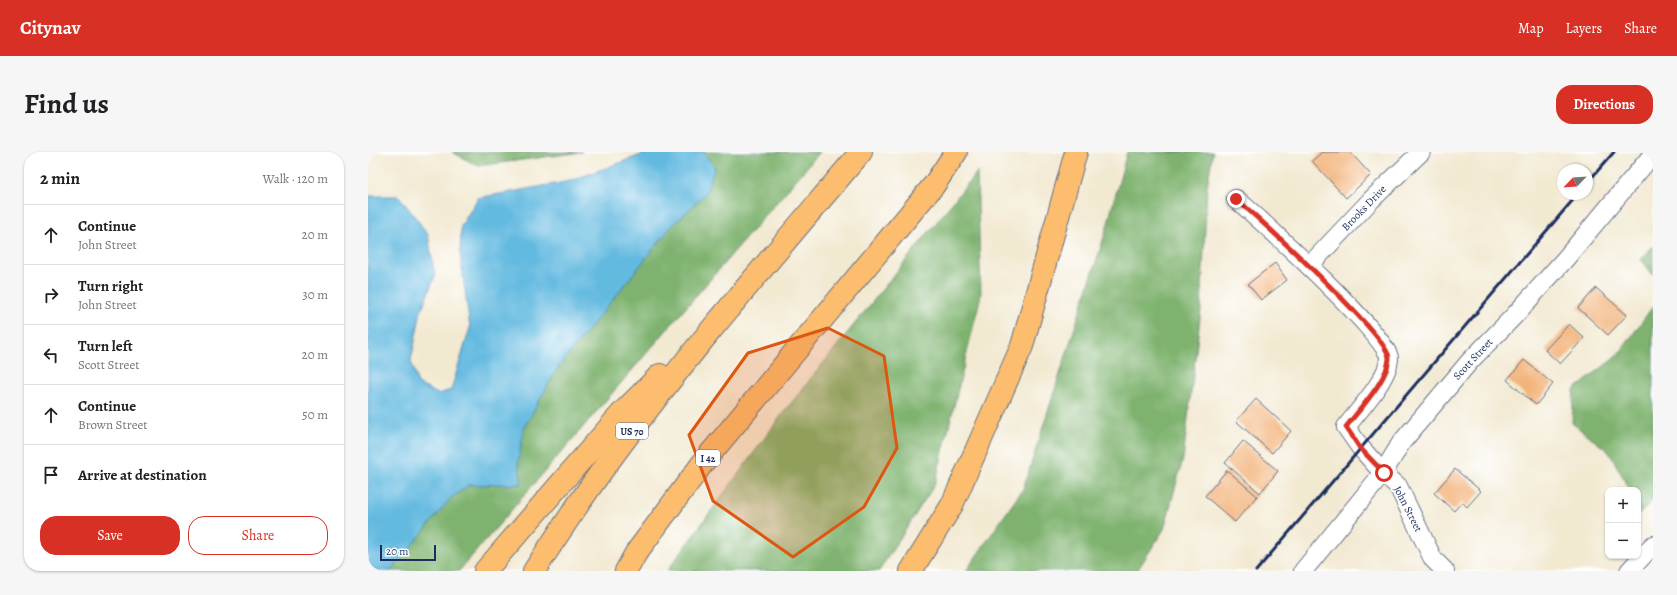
<!DOCTYPE html>
<html lang="en">
<head>
<meta charset="utf-8">
<style>
  :root { --surface:#fff; --page:#f6f6f6; --text:#202124; --muted:#757577; --line:#e0e0e0; --accent:#d93025 }
  body { margin:0; font-family:Alegreya,serif; background:var(--page); color:var(--text) }
  .controls { position:absolute; right:12px; bottom:12px; display:grid; overflow:hidden; border-radius:8px; box-shadow:0 1px 3px #0004 }
  .controls button { width:36px; height:36px; display:grid; place-items:center; padding:0; border:0; border-bottom:1px solid var(--line); background:var(--surface); color:var(--text); font:20px sans-serif }
  .compass { position:absolute; left:1189px; top:12px; width:36px; height:36px; border-radius:50%; background:var(--surface); box-shadow:0 1px 3px #0004; rotate:245deg }
  .scale { position:absolute; left:12px; bottom:10px; width:56px; box-sizing:border-box; padding-left:4px; border:2px solid #1b2f5e; border-top:0; font-size:11px; line-height:14px; white-space:nowrap; color:#1b2f5e; -webkit-text-stroke:3px #fff; paint-order:stroke }
  .stop { position:absolute; width:12px; height:12px; margin:-9px; border:3px solid #d93025; border-radius:50%; background:#fff }
  .stop.end { background:#d93025; border-color:#fff; box-shadow:0 1px 4px #0008 }
  .list { margin:0; padding:0; list-style:none }
  h2 { display:flex; justify-content:space-between; align-items:center; height:52px; margin:0; padding:0 16px; font-size:17px }
  h2 small { font-size:13px; font-weight:400; color:var(--muted) }
  .list li { display:grid; grid-template-columns:26px 1fr auto; gap:12px; align-items:center; box-sizing:border-box; height:60px; padding:0 16px; border-top:1px solid var(--line) }
  .list b { display:block; font-size:15px; white-space:nowrap }
  .list p { margin:0; font-size:13px; white-space:nowrap; color:var(--muted) }
  .list em { font-size:13px; font-style:normal; color:var(--muted) }
  .actions { display:flex; gap:8px; padding:12px 16px }
  .actions a { flex:1; padding:9px 0; border:1px solid var(--accent); border-radius:16px; text-align:center; font-size:14px; color:var(--accent) }
  .actions .main { background:var(--accent); color:#fff }
  .icon { flex:none; width:22px; height:22px; fill:none; stroke:currentColor; stroke-width:2; stroke-linecap:round; stroke-linejoin:round }
  .map { position:relative; flex:none; width:1285px; height:419px; overflow:hidden; border-radius:16px }
  header { display:flex; align-items:center; gap:24px; box-sizing:border-box; height:56px; padding:0 20px; background:var(--accent); color:#fff }
  header strong { font-size:19px }
  nav { display:flex; gap:22px; margin-inline-start:auto; font-size:14px }
  .intro { display:flex; align-items:center; justify-content:space-between; box-sizing:border-box; height:96px; padding:0 24px }
  h1 { margin:0; font-size:28px }
  .button { padding:10px 18px; border-radius:16px; background:var(--accent); color:#fff; font-size:14px; font-weight:700 }
  main { display:flex; gap:24px; padding:0 24px }
  aside { flex:1; background:var(--surface); border-radius:16px; box-shadow:0 1px 3px #0004 }
  .map>svg:first-child { display:block }
</style>
</head>
<body>
<header>
<strong>Citynav</strong>
<nav><a>Map</a><a>Layers</a><a>Share</a></nav>
</header>
<div class="intro"><h1>Find us</h1><a class="button">Directions</a></div>
<main>
<aside>
<h2>2 min<small>Walk · 120 m</small></h2>
<ul class="list">
<li><svg class="icon" aria-label="ahead" viewBox="0 0 24 24"><path d="M12 20V5M6 11l6-6 6 6"/></svg><div><b>Continue</b><p>John Street</p></div><em>20 m</em></li>
<li><svg class="icon" aria-label="right" viewBox="0 0 24 24"><path d="M7 20v-9h11M14 6l5 5-5 5"/></svg><div><b>Turn right</b><p>John Street</p></div><em>30 m</em></li>
<li><svg class="icon" aria-label="left" viewBox="0 0 24 24"><path d="M17 20v-9H6M10 6l-5 5 5 5"/></svg><div><b>Turn left</b><p>Scott Street</p></div><em>20 m</em></li>
<li><svg class="icon" aria-label="ahead" viewBox="0 0 24 24"><path d="M12 20V5M6 11l6-6 6 6"/></svg><div><b>Continue</b><p>Brown Street</p></div><em>50 m</em></li>
<li><svg class="icon" aria-label="arrive" viewBox="0 0 24 24"><path d="M6 21V4h12l-3 4 3 4H6"/></svg><div><b>Arrive at destination</b></div></li>
</ul>
<div class="actions"><a class="main">Save</a><a>Share</a></div>
</aside>
<div class="map">
<svg width="1285" height="419" viewBox="0 0 1285 419">
  <rect width="100%" height="100%" fill="#fff"/>
  <filter id="ink" filterUnits="userSpaceOnUse"><feTurbulence type="fractalNoise" baseFrequency=".025" numOctaves="2"/><feDisplacementMap in="SourceGraphic" scale="8" xChannelSelector="R" yChannelSelector="G"/><feConvolveMatrix kernelMatrix="1 2 1 2 8 2 1 2 1" color-interpolation-filters="sRGB"/></filter>
  <filter id="wash" filterUnits="userSpaceOnUse"><feTurbulence type="fractalNoise" baseFrequency=".012" numOctaves="4" result="noise"/><feDisplacementMap in="SourceGraphic" scale="16" xChannelSelector="R" yChannelSelector="G"/><feGaussianBlur stdDeviation="0.9" result="paint"/><feColorMatrix in="noise" values="0 0 0 0 0 0 0 0 0 0 0 0 0 0 0 0 0 1.4 0 .05"/><feComposite in="paint" operator="in"/></filter>
  <g filter="url(#wash)">
    <rect width="100%" height="100%" fill="#f2e9d1"/>
    <g fill="#7eb26e" stroke="#4c7066">
      <path d="M84,0H214L110,14Z"/>
      <path d="M304,0H452L91,419H0Z"/>
      <path d="M759,0H845L839,35L833,158L815,307L796,377L769,419H598L655,337L737,82Z"/>
      <path d="M609,20L613,143L567,332L511,419H299L415,261Z"/>
      <path d="M1285,94V123L1273,107Z"/>
      <path d="M1285,154V348L1271,363L1270,338H1262L1241,300L1204,271L1206,238L1251,202Z"/>
    </g>
    <path fill="#63bae0" stroke="#3f749f" d="M281,0H335L347,15L337,42L303,75L189,217L156,276L150,311L154,332L101,333L83,346L23,419H0V44H31L60,82L67,124L53,159L43,209L50,232L70,242L83,238L102,176L92,101L93,74L110,46L202,29Z"/>
    <g id="blocks">
      <g fill="#f3b47c">
        <path d="M954,0H982L1003,23L978,46L944,9Z"/>
        <path d="M907,111L919,128L893,148L880,132Z"/>
        <path d="M1228,136L1259,163L1240,183L1210,156Z"/>
        <path d="M1201,172L1216,186L1192,212L1177,198Z"/>
        <path d="M1156,208L1185,232L1168,253L1139,228Z"/>
        <path d="M888,247L923,279L904,301L868,269Z"/>
        <path d="M875,289L910,319L892,341L857,311Z"/>
        <path d="M1087,317L1113,339L1099,355L1094,350L1086,359L1066,341Z"/>
        <path d="M859,318L889,344L867,370L837,344Z"/>
      </g>
    </g>
  </g>
  <g filter="url(#ink)">
    <use href="#blocks" fill-opacity="0" stroke="#667086" stroke-width="1"/>
    <g fill="none" stroke-linecap="round" stroke-linejoin="round">
      <defs>
        <g id="minor">
          <path d="M868,47C891,66 1021,185 1021,206C1021,226 990,259 978,275L992,295L1015,321L1030,334L1065,407L1077,419"/>
          <path d="M941,114L1003,48L1053,0"/>
          <path d="M935,419L1015,321L1033,291L1102,209L1146,164L1198,106L1285,2"/>
          <path d="M1261,419L1285,393"/>
        </g>
        <g id="motorway">
          <path d="M117,419L253,262L292,223"/>
          <path d="M166,419C190,382 214,345 241,309C319,202 407,102 493,0"/>
          <path d="M258,419L268,401L337,308L566,33L588,0"/>
          <path d="M543,419L584,353L654,194L708,0"/>
        </g>
      </defs>
      <use href="#minor" stroke="#667086" stroke-width="20"/>
      <use href="#motorway" stroke="#667086" stroke-width="24"/>
      <use href="#minor" stroke="#fff" stroke-width="18"/>
      <use href="#motorway" stroke="#fcbd6e" stroke-width="22"/>
      <g stroke="#1b2f5e" stroke-width="3">
        <path d="M1219,31L1246,0"/>
        <path d="M888,419L1210,42"/>
      </g>
    </g>
  </g>
  <g fill="none" stroke-linecap="round" stroke-linejoin="round" filter="url(#ink)">
    <path stroke="#d93025" stroke-width="5" d="M868,47C891,66 1021,185 1021,206C1021,226 990,259 978,275L992,296L1016,321"/>
  </g>
  <path fill="#de5710" fill-opacity="0.2" stroke="#de5710" stroke-width="3" stroke-linejoin="round" d="M460,176L516,204L529,296L496,355L425,405L345,349L321,283L380,201Z"/>
  <g text-anchor="middle" dominant-baseline="central" stroke-width="3.5" stroke-linejoin="round" paint-order="stroke">
    <g fill="#fff" stroke="#5f6d8e" stroke-width="1">
      <rect x="248" y="271" width="32" height="16" rx="3"/>
      <rect x="328" y="298" width="24" height="16" rx="3"/>
    </g>
    <g font-size="10" font-weight="bold" fill="#1b2f5e">
      <text x="264" y="279">US 70</text>
      <text x="340" y="306">I 42</text>
    </g>
    <g font-size="11" fill="#1b2f5e" stroke="#fff">
      <text transform="translate(996 56) rotate(-46)">Brooks Drive</text>
      <text transform="translate(1105 207) rotate(-47)">Scott Street</text>
      <text transform="translate(1040 357) rotate(63)">John Street</text>
    </g>
  </g>
</svg>
<div class="controls">
<button>+</button>
<button>−</button>
</div>
<svg class="compass" viewBox="-18 -18 36 36"><path d="M0-13l5 13h-10z" fill="#e53935"/><path d="M0 13l5-13h-10z" fill="#757577"/></svg>
<div class="scale">20 m</div>
<div class="stop" style="left:1016px;top:321px"></div>
<div class="stop end" style="left:868px;top:47px"></div>
</div>
</main>
</body>
</html>
